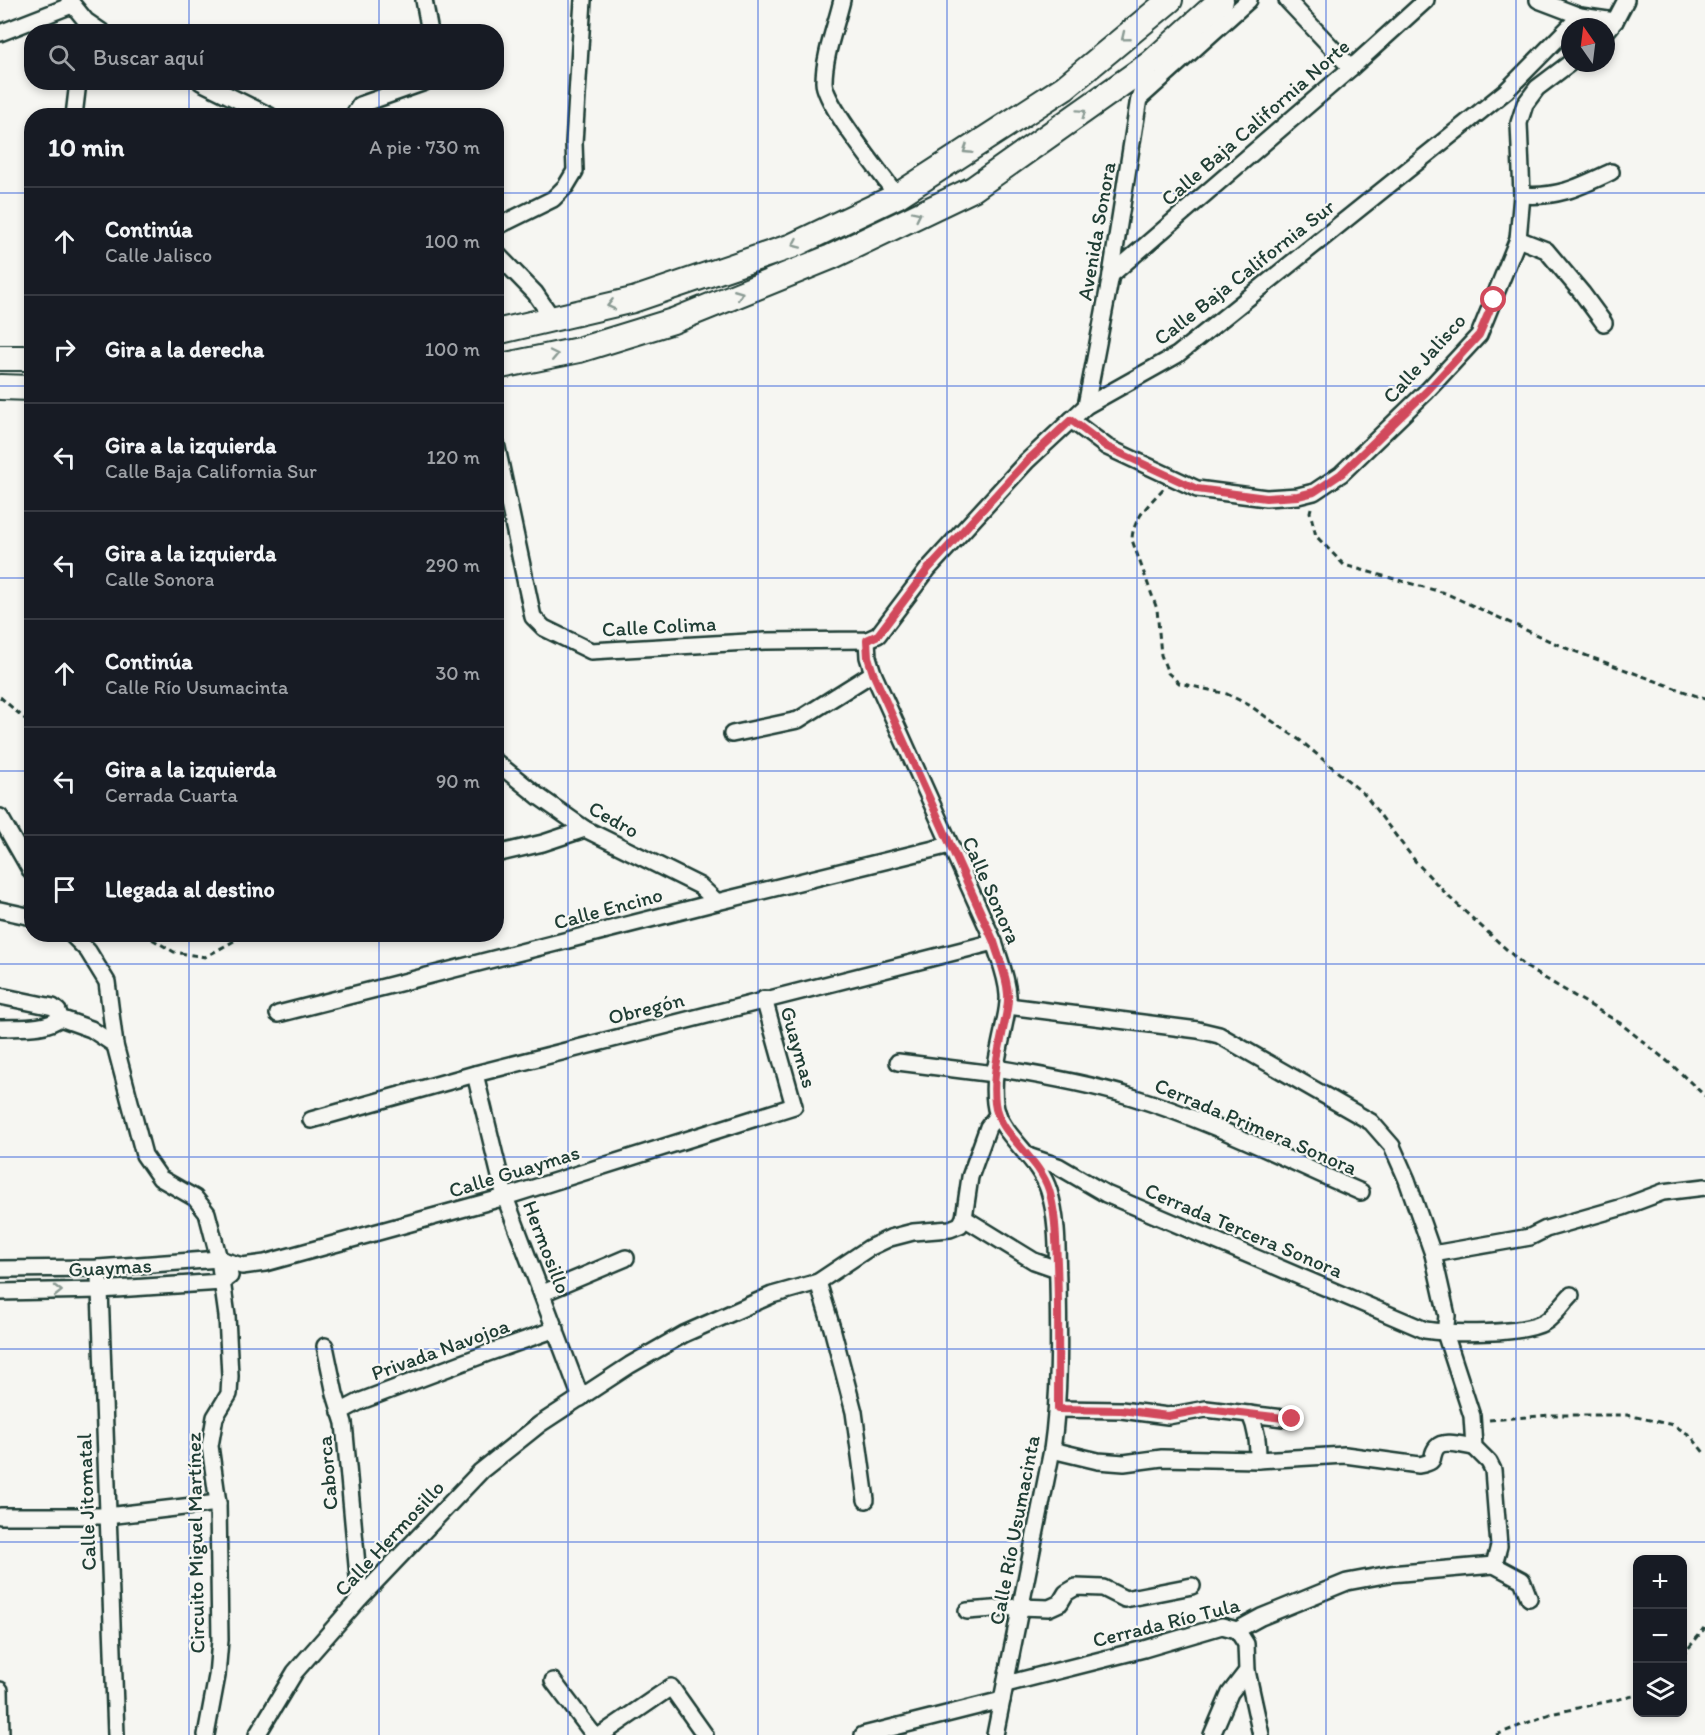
<!DOCTYPE html>
<html lang="es">
<head>
<meta charset="utf-8">
<style>
  :root { --surface:#171b24; --page:#242831; --text:#f1f3f6; --muted:#9ea1a6; --line:#363941 }
  body { margin:0; font-family:Itim,sans-serif; background:var(--page); color:var(--text) }
  .controls { position:absolute; right:18px; bottom:18px; display:grid; overflow:hidden; border-radius:12px; box-shadow:0 3px 9px #0003 }
  .controls button { width:54px; height:54px; display:grid; place-items:center; padding:0; border:0; border-bottom:2px solid var(--line); background:var(--surface); color:var(--text); font:30px sans-serif }
  .compass { position:absolute; left:1561px; top:18px; width:54px; height:54px; border-radius:50%; background:var(--surface); box-shadow:0 3px 9px #0003; rotate:346deg }
  .stop { position:absolute; width:18px; height:18px; margin:-14px; border:4px solid #d1495b; border-radius:50%; background:#fff }
  .stop.end { background:#d1495b; border-color:#fff; box-shadow:0 2px 6px #0008 }
  .list { margin:0; padding:0; list-style:none }
  h2 { display:flex; justify-content:space-between; align-items:center; height:78px; margin:0; padding:0 24px; font-size:26px }
  h2 small { font-size:20px; font-weight:400; color:var(--muted) }
  .list li { display:grid; grid-template-columns:39px 1fr auto; gap:18px; align-items:center; box-sizing:border-box; height:108px; padding:0 24px; border-top:2px solid var(--line) }
  .list b { display:block; font-size:22px; white-space:nowrap }
  .list p { margin:0; font-size:20px; white-space:nowrap; color:var(--muted) }
  .list em { font-size:20px; font-style:normal; color:var(--muted) }
  .icon { flex:none; width:33px; height:33px; fill:none; stroke:currentColor; stroke-width:2; stroke-linecap:round; stroke-linejoin:round }
  .map { position:relative; flex:none; width:1705px; height:1735px; overflow:hidden }
  .search { position:absolute; background:var(--surface); box-shadow:0 3px 9px #0003; left:24px; top:24px; width:480px; height:66px; display:flex; align-items:center; gap:15px; box-sizing:border-box; padding:0 21px; border-radius:24px; color:var(--muted); font-size:22px }
  .panel { position:absolute; background:var(--surface); box-shadow:0 3px 9px #0003; left:24px; top:108px; width:480px; height:834px; border-radius:24px }
  .map>svg:first-child { display:block }
</style>
</head>
<body>
<div class="map">
<svg width="1705" height="1735" viewBox="0 0 1705 1735">
  <rect width="100%" height="100%" fill="#f6f6f2"/>
  <filter id="ink" filterUnits="userSpaceOnUse"><feTurbulence type="fractalNoise" baseFrequency=".0167" numOctaves="2"/><feDisplacementMap in="SourceGraphic" scale="12" xChannelSelector="R" yChannelSelector="G"/><feConvolveMatrix kernelMatrix="1 2 1 2 8 2 1 2 1" color-interpolation-filters="sRGB"/></filter>
  <g filter="url(#ink)">
    <g fill="none" stroke-linecap="round" stroke-linejoin="round">
      <defs>
        <g id="minor">
          <path d="M69,0L86,21L102,32"/>
          <path d="M424,0L430,32"/>
          <path d="M842,0C836,26 824,55 824,82C824,104 882,174 897,196"/>
          <path d="M1287,0L1351,68"/>
          <path d="M1538,0L1580,16L1615,21"/>
          <path d="M1606,32L1615,21L1626,0"/>
          <path d="M0,33L72,5"/>
          <path d="M201,82L270,116"/>
          <path d="M1140,98L1249,0"/>
          <path d="M74,116L78,82"/>
          <path d="M353,116L360,105L425,82"/>
          <path d="M1522,195C1558,198 1579,187 1611,172"/>
          <path d="M496,227L553,199L566,186L575,171L574,143L583,0"/>
          <path d="M1518,239L1546,250L1582,293L1604,323"/>
          <path d="M496,253L535,293L553,319"/>
          <path d="M1111,275L1351,68L1426,0"/>
          <path d="M1086,406L1111,275L1139,98L1151,64"/>
          <path d="M1071,420L1107,447L1197,489L1266,498L1298,496L1314,492L1341,474L1427,391L1479,335L1518,239L1522,195L1519,123L1525,104L1537,88L1570,63"/>
          <path d="M496,443L533,617L544,628L591,651L765,641L867,640L878,635L928,569L1027,461L1086,406L1177,355L1506,91L1580,16"/>
          <path d="M867,640L868,657L873,673L994,942C999,959 1007,976 1008,995C1009,1007 1005,1019 1003,1031C998,1055 992,1078 995,1103C998,1134 1039,1157 1049,1191C1058,1219 1057,1252 1058,1282C1059,1338 1060,1394 1052,1450L995,1735"/>
          <path d="M732,734L798,720L873,673"/>
          <path d="M496,762L538,796L585,829L700,886L717,902"/>
          <path d="M0,817L32,873"/>
          <path d="M496,854L543,843L585,829"/>
          <path d="M0,910L32,917"/>
          <path d="M71,934L88,951L107,982L115,1045L144,1155L160,1178L195,1198L207,1213L219,1259L227,1316L230,1376L229,1394L215,1417L210,1446L218,1503L220,1640L217,1676L206,1735"/>
          <path d="M0,996L53,1007L58,1011L60,1018L91,1029L115,1045"/>
          <path d="M1008,1006L1198,1030L1219,1035L1371,1122L1392,1146L1407,1180L1433,1254L1447,1316L1445,1333L1472,1416L1474,1447L1489,1462L1493,1470L1499,1546L1494,1565"/>
          <path d="M278,1014L717,902L950,845"/>
          <path d="M0,1028C19,1027 45,1030 60,1018"/>
          <path d="M898,1062L994,1074"/>
          <path d="M995,1068C1040,1075 1085,1083 1129,1096C1209,1120 1285,1159 1361,1192"/>
          <path d="M475,1074L505,1197L581,1398"/>
          <path d="M311,1120L475,1074L994,942"/>
          <path d="M1031,1157L1058,1166L1106,1194L1425,1330C1452,1334 1522,1335 1545,1322C1555,1316 1563,1303 1571,1295"/>
          <path d="M964,1218L1034,1261L1057,1269"/>
          <path d="M1433,1254L1530,1237L1546,1229L1623,1207L1663,1192L1705,1187"/>
          <path d="M98,1268L100,1290L116,1735"/>
          <path d="M0,1269L98,1268L219,1259L242,1266L265,1263L505,1197L794,1106L764,999"/>
          <path d="M818,1282L832,1328L854,1412L866,1500"/>
          <path d="M0,1292L100,1290L222,1282L230,1276"/>
          <path d="M543,1293L626,1258"/>
          <path d="M325,1346L335,1394L344,1423L360,1598"/>
          <path d="M1057,1409L1121,1410L1168,1416L1206,1409L1292,1419"/>
          <path d="M340,1412L361,1401L488,1353L556,1329"/>
          <path d="M1250,1414C1257,1430 1258,1443 1258,1460"/>
          <path d="M1052,1450L1098,1461L1124,1463L1162,1458L1258,1460L1345,1455L1419,1465C1440,1461 1428,1458 1437,1447C1444,1439 1465,1446 1474,1447"/>
          <path d="M0,1516H107L218,1503"/>
          <path d="M967,1611L1019,1607L1049,1608L1060,1603L1066,1593L1076,1587L1103,1588L1125,1599L1192,1586"/>
          <path d="M1247,1671L1261,1735"/>
          <path d="M553,1681L594,1735"/>
          <path d="M1006,1684L1144,1649L1222,1626L1237,1630L1261,1617L1347,1582L1390,1574L1494,1565L1522,1580L1529,1598"/>
          <path d="M0,1690L1,1735"/>
          <path d="M257,1735L295,1672L360,1598L481,1471L540,1424L630,1365L684,1334L772,1295L818,1282L869,1248L890,1238L913,1232L950,1229L960,1225L964,1218L970,1177L988,1127L998,1114"/>
          <path d="M601,1735L671,1687L705,1735"/>
          <path d="M863,1735L1002,1700"/>
          <path d="M1212,1735L1230,1693L1247,1671L1246,1644L1237,1630"/>
        </g>
        <g id="primary">
          <path d="M496,332L633,300L792,246L897,196L1065,87L1170,0"/>
          <path d="M0,358H32"/>
          <path d="M496,367L579,350L673,321L831,257L973,189L1151,63L1221,0"/>
          <path d="M0,387L32,388"/>
        </g>
      </defs>
      <use href="#minor" stroke="#1f3d34" stroke-width="20"/>
      <use href="#primary" stroke="#1f3d34" stroke-width="28"/>
      <g stroke="#1f3d34" stroke-width="3" stroke-dasharray="6 4.5" stroke-linecap="butt">
        <path d="M1163,489C1150,503 1132,520 1132,540L1157,609L1161,655L1168,673L1179,683L1227,694L1249,705L1301,741L1364,794L1416,862L1450,898L1526,967L1620,1023L1672,1065L1705,1096"/>
        <path d="M1311,508L1310,512L1316,536L1344,565L1445,593L1563,647L1705,699"/>
        <path d="M0,697L32,725"/>
        <path d="M143,934L174,952L205,957L234,941"/>
        <path d="M1489,1420L1551,1415H1627L1673,1425L1690,1435L1705,1454"/>
        <path d="M1682,1656L1705,1628"/>
        <path d="M1496,1735L1550,1714L1638,1695"/>
      </g>
      <use href="#minor" stroke="#f6f6f2" stroke-width="15"/>
      <use href="#primary" stroke="#f6f6f2" stroke-width="24"/>
    </g>
    <defs><path id="oneway-chevron" d="M-2-3.5L2.5 0L-2 3.5" fill="none" stroke-width="1.6" stroke-linecap="round" stroke-linejoin="round" transform="scale(1.5)"/></defs>
    <g stroke="#8a9a93">
      <use href="#oneway-chevron" transform="translate(1125 37) rotate(141)"/>
      <use href="#oneway-chevron" transform="translate(1082 113) rotate(-35)"/>
      <use href="#oneway-chevron" transform="translate(967 150) rotate(147)"/>
      <use href="#oneway-chevron" transform="translate(917 215) rotate(-26)"/>
      <use href="#oneway-chevron" transform="translate(796 244) rotate(156)"/>
      <use href="#oneway-chevron" transform="translate(739 294) rotate(-22)"/>
      <use href="#oneway-chevron" transform="translate(611 305) rotate(166)"/>
      <use href="#oneway-chevron" transform="translate(554 355) rotate(-12)"/>
      <use href="#oneway-chevron" transform="translate(58 1291) rotate(-1)"/>
    </g>
  </g>
  <g fill="none" stroke-linecap="round" stroke-linejoin="round" filter="url(#ink)">
    <path stroke="#d1495b" stroke-width="8" d="M1292,1419L1206,1409L1168,1416L1121,1410L1058,1409C1058,1360 1059,1312 1057,1263C1056,1239 1056,1214 1049,1190C1039,1157 998,1134 995,1103C992,1078 998,1054 1003,1030C1005,1019 1009,1006 1008,994C1007,976 999,959 994,942L873,673L868,657L867,640L878,635L928,569L1027,461L1071,420L1107,447L1197,489L1266,498L1298,496L1314,492L1341,474L1427,391L1479,335L1494,300"/>
  </g>
  <path fill="none" stroke="#1d4ed8" stroke-width="1.5" stroke-opacity="0.55" d="M189,0V32M379,0V32M568,0V1735M758,0V1735M947,0V1735M1137,0V1735M1326,0V1735M1516,0V1735M189,82V116M379,82V116M0,193H32M496,193H1705M0,386H32M496,386H1705M0,578H32M496,578H1705M0,771H32M496,771H1705M189,934V1735M379,934V1735M0,964H1705M0,1157H1705M0,1349H1705M0,1542H1705"/>
  <g text-anchor="middle" dominant-baseline="central" stroke-width="4.5" stroke-linejoin="round" paint-order="stroke">
    <g font-size="21" fill="#1f3d34" stroke="#f6f6f2">
      <text transform="translate(1255 122) rotate(-41)">Calle Baja California Norte</text>
      <text transform="translate(1096 231) rotate(-80)">Avenida Sonora</text>
      <text transform="translate(1244 272) rotate(-38)">Calle Baja California Sur</text>
      <text transform="translate(1424 358) rotate(-48)">Calle Jalisco</text>
      <text transform="translate(659 626) rotate(-3)">Calle Colima</text>
      <text transform="translate(614 819) rotate(29)">Cedro</text>
      <text transform="translate(992 890) rotate(66)">Calle Sonora</text>
      <text transform="translate(608 908) rotate(-15)">Calle Encino</text>
      <text transform="translate(646 1008) rotate(-14)">Obregón</text>
      <text transform="translate(799 1047) rotate(74)">Guaymas</text>
      <text transform="translate(1256 1126) rotate(23)">Cerrada Primera Sonora</text>
      <text transform="translate(514 1171) rotate(-17)">Calle Guaymas</text>
      <text transform="translate(1244 1230) rotate(23)">Cerrada Tercera Sonora</text>
      <text transform="translate(547 1247) rotate(69)">Hermosillo</text>
      <text transform="translate(110 1267) rotate(-3)">Guaymas</text>
      <text transform="translate(440 1349) rotate(-20)">Privada Navojoa</text>
      <text transform="translate(327 1473) rotate(-95)">Caborca</text>
      <text transform="translate(86 1502) rotate(-92)">Calle Jitomatal</text>
      <text transform="translate(1014 1530) rotate(-79)">Calle Río Usumacinta</text>
      <text transform="translate(389 1538) rotate(-47)">Calle Hermosillo</text>
      <text transform="translate(195 1543) rotate(-91)">Circuito Miguel Martínez</text>
      <text transform="translate(1166 1622) rotate(-14)">Cerrada Río Tula</text>
    </g>
  </g>
</svg>
<div class="controls">
<button>+</button>
<button>−</button>
<button><svg class="icon" aria-label="layers" viewBox="0 0 24 24"><path d="M12 4l9 5-9 5-9-5zM3 14l9 5 9-5"/></svg></button>
</div>
<svg class="compass" viewBox="-18 -18 36 36"><path d="M0-13l5 13h-10z" fill="#e53935"/><path d="M0 13l5-13h-10z" fill="#9ea1a6"/></svg>
<div class="stop" style="left:1494px;top:300px"></div>
<div class="stop end" style="left:1292px;top:1419px"></div>
<div class="search"><svg class="icon" aria-label="search" viewBox="0 0 24 24"><circle cx="10" cy="10" r="6"/><path d="M15 15l6 6"/></svg>Buscar aquí</div>
<section class="panel">
<h2>10 min<small>A pie · 730 m</small></h2>
<ul class="list">
<li><svg class="icon" aria-label="ahead" viewBox="0 0 24 24"><path d="M12 20V5M6 11l6-6 6 6"/></svg><div><b>Continúa</b><p>Calle Jalisco</p></div><em>100 m</em></li>
<li><svg class="icon" aria-label="right" viewBox="0 0 24 24"><path d="M7 20v-9h11M14 6l5 5-5 5"/></svg><div><b>Gira a la derecha</b></div><em>100 m</em></li>
<li><svg class="icon" aria-label="left" viewBox="0 0 24 24"><path d="M17 20v-9H6M10 6l-5 5 5 5"/></svg><div><b>Gira a la izquierda</b><p>Calle Baja California Sur</p></div><em>120 m</em></li>
<li><svg class="icon" aria-label="left" viewBox="0 0 24 24"><path d="M17 20v-9H6M10 6l-5 5 5 5"/></svg><div><b>Gira a la izquierda</b><p>Calle Sonora</p></div><em>290 m</em></li>
<li><svg class="icon" aria-label="ahead" viewBox="0 0 24 24"><path d="M12 20V5M6 11l6-6 6 6"/></svg><div><b>Continúa</b><p>Calle Río Usumacinta</p></div><em>30 m</em></li>
<li><svg class="icon" aria-label="left" viewBox="0 0 24 24"><path d="M17 20v-9H6M10 6l-5 5 5 5"/></svg><div><b>Gira a la izquierda</b><p>Cerrada Cuarta</p></div><em>90 m</em></li>
<li><svg class="icon" aria-label="arrive" viewBox="0 0 24 24"><path d="M6 21V4h12l-3 4 3 4H6"/></svg><div><b>Llegada al destino</b></div></li>
</ul>
</section>
</div>
</body>
</html>
